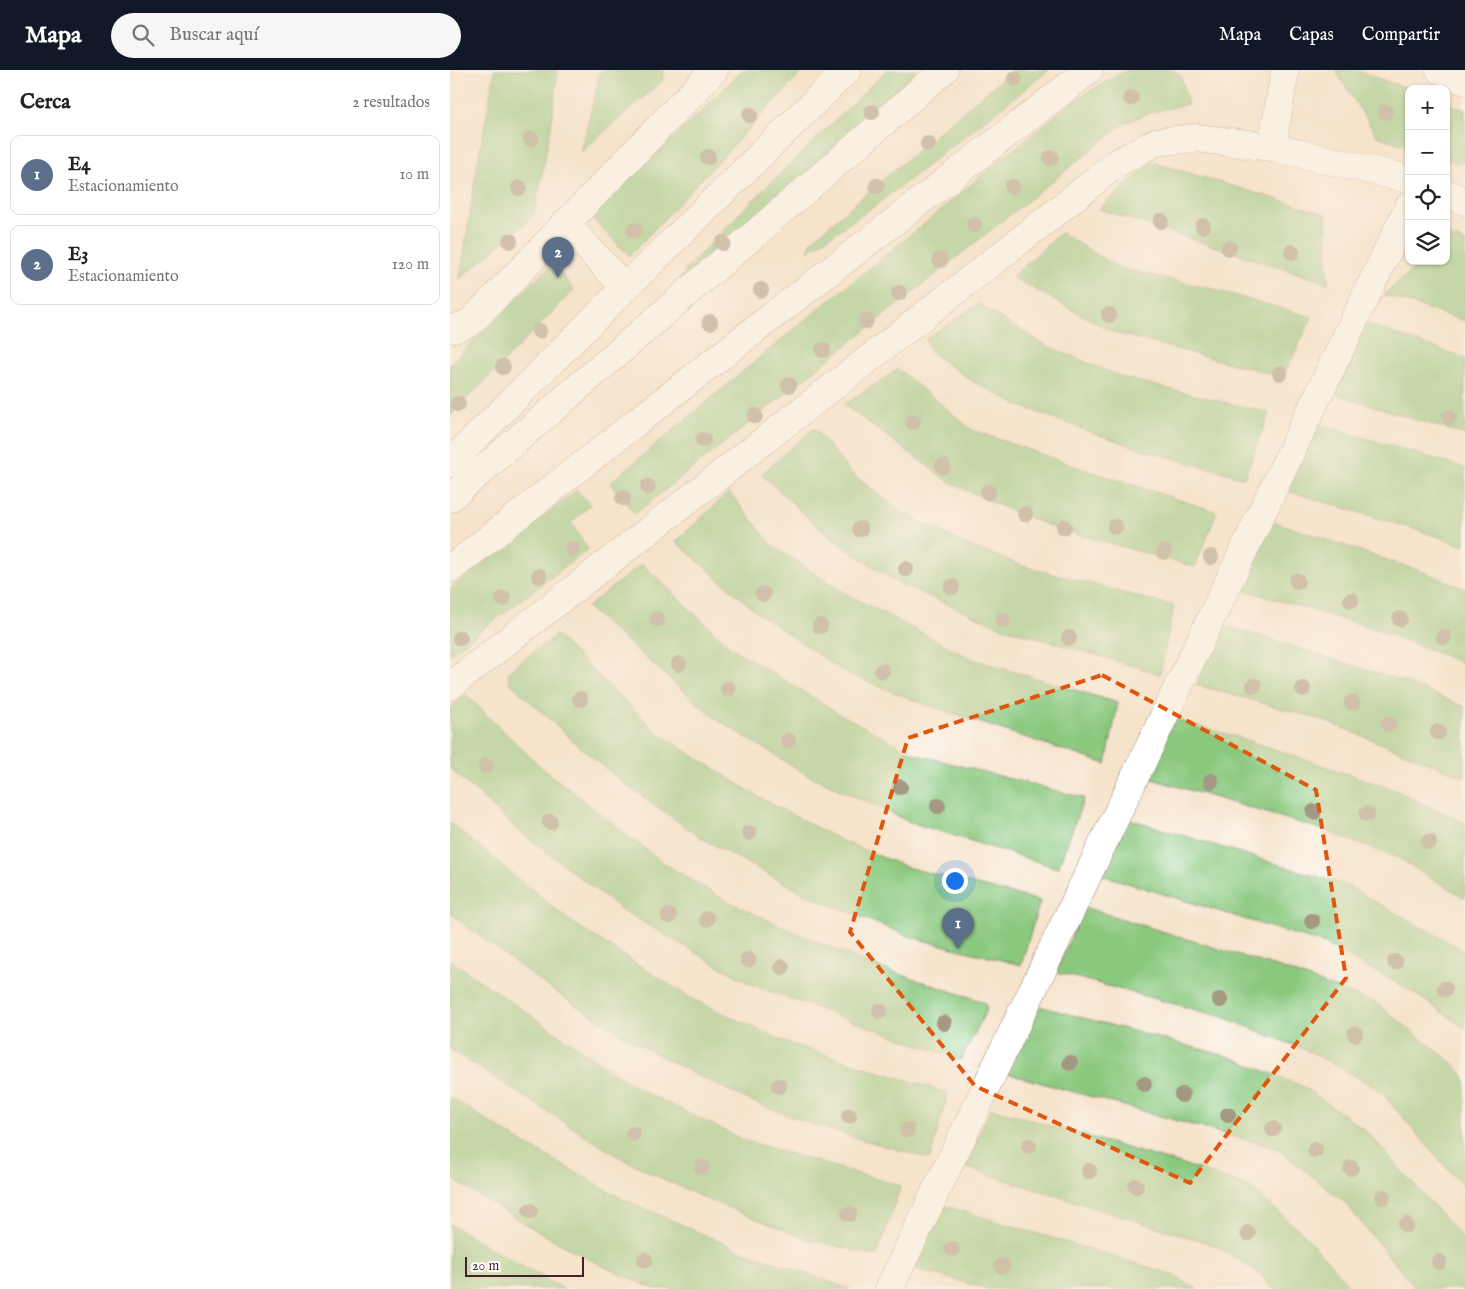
<!DOCTYPE html>
<html lang="es">
<head>
<meta charset="utf-8">
<style>
  :root { --surface:#fff; --page:#f6f6f6; --text:#222; --muted:#767676; --line:#e0e0e0; --accent:#111827 }
  body { margin:0; font-family:"IM FELL English",serif; background:var(--page); color:var(--text) }
  .controls { position:absolute; right:15px; top:15px; display:grid; overflow:hidden; border-radius:10px; box-shadow:0 1px 4px #0004 }
  .controls button { width:45px; height:45px; display:grid; place-items:center; padding:0; border:0; border-bottom:1px solid var(--line); background:var(--surface); color:var(--text); font:25px sans-serif }
  .scale { position:absolute; left:15px; bottom:12px; width:119px; box-sizing:border-box; padding-left:5px; border:2px solid #4a1f2b; border-top:0; font-size:14px; line-height:18px; white-space:nowrap; color:#4a1f2b; -webkit-text-stroke:4px #fff; paint-order:stroke }
  .you { position:absolute; left:504px; top:810px; width:18px; height:18px; margin:-12px; border:4px solid #fff; border-radius:50%; background:#1a73e8; box-shadow:0 0 0 8px #1a73e833 }
  .badge { display:grid; place-items:center; width:32px; height:32px; border-radius:50%; background:var(--accent); color:#fff; font-size:16px; font-weight:700 }
  .pin { position:absolute; translate:-50% -41px; filter:drop-shadow(0 1px 2px #0008) }
  .pin::after { content:''; position:absolute; top:26px; width:18px; height:15px; background:inherit; clip-path:polygon(0 0,100% 0,50% 100%) }
  .list { margin:0; padding:0; list-style:none }
  h2 { display:flex; justify-content:space-between; align-items:center; height:65px; margin:0; padding:0 20px; font-size:21px }
  h2 small { font-size:16px; font-weight:400; color:var(--muted) }
  .list li { display:grid; grid-template-columns:32px 1fr auto; gap:15px; align-items:center; box-sizing:border-box; height:80px; margin:0 10px 10px; padding:0 10px; border:1px solid var(--line); border-radius:10px }
  .list b { display:block; font-size:19px; white-space:nowrap }
  .list p { margin:0; font-size:16px; white-space:nowrap; color:var(--muted) }
  .list em { font-size:16px; font-style:normal; color:var(--muted) }
  .icon { flex:none; width:28px; height:28px; fill:none; stroke:currentColor; stroke-width:2; stroke-linecap:round; stroke-linejoin:round }
  .map { position:relative; flex:none; width:1015px; height:1219px; overflow:hidden }
  header { display:flex; align-items:center; gap:30px; box-sizing:border-box; height:70px; padding:0 25px; background:var(--accent); color:#fff }
  header strong { font-size:24px }
  nav { display:flex; gap:28px; margin-inline-start:auto; font-size:18px }
  .search { width:350px; height:45px; background:var(--page); display:flex; align-items:center; gap:12px; box-sizing:border-box; padding:0 18px; border-radius:28px; color:var(--muted); font-size:19px }
  main { display:flex }
  aside { flex:1; background:var(--surface) }
  .map>svg:first-child { display:block }
</style>
</head>
<body>
<header>
<strong>Mapa</strong>
<div class="search"><svg class="icon" aria-label="search" viewBox="0 0 24 24"><circle cx="10" cy="10" r="6"/><path d="M15 15l6 6"/></svg>Buscar aquí</div>
<nav><a>Mapa</a><a>Capas</a><a>Compartir</a></nav>
</header>
<main>
<aside>
<h2>Cerca<small>2 resultados</small></h2>
<ul class="list">
<li><span class="badge" style="background:#5c6f8a">1</span><div><b>E4</b><p>Estacionamiento</p></div><em>10 m</em></li>
<li><span class="badge" style="background:#5c6f8a">2</span><div><b>E3</b><p>Estacionamiento</p></div><em>120 m</em></li>
</ul>
</aside>
<div class="map">
<svg width="1015" height="1219" viewBox="0 0 1015 1219">
  <rect width="100%" height="100%" fill="#fff"/>
  <filter id="ink" filterUnits="userSpaceOnUse"><feTurbulence type="fractalNoise" baseFrequency=".02" numOctaves="2"/><feDisplacementMap in="SourceGraphic" scale="10" xChannelSelector="R" yChannelSelector="G"/><feConvolveMatrix kernelMatrix="1 2 1 2 8 2 1 2 1" color-interpolation-filters="sRGB"/></filter>
  <filter id="wash" filterUnits="userSpaceOnUse"><feTurbulence type="fractalNoise" baseFrequency=".0096" numOctaves="4" result="noise"/><feDisplacementMap in="SourceGraphic" scale="20" xChannelSelector="R" yChannelSelector="G"/><feGaussianBlur stdDeviation="1.12" result="paint"/><feColorMatrix in="noise" values="0 0 0 0 0 0 0 0 0 0 0 0 0 0 0 0 0 1.4 0 .05"/><feComposite in="paint" operator="in"/></filter>
  <g filter="url(#wash)">
    <rect width="100%" height="100%" fill="#f6e3cb"/>
    <g fill="#8ac87e" stroke="#6a7454">
      <path d="M45,0H108L101,56L84,145L10,209L26,103Z"/>
      <path d="M151,0H214L212,11L131,82Z"/>
      <path d="M292,0H354L179,186L140,146L257,36Z"/>
      <path d="M437,0H467L363,97L225,216L238,197L289,144Z"/>
      <path d="M562,0H599L429,133L358,181L362,170Z"/>
      <path d="M677,0H722L731,6L738,34L699,43L675,53L185,444L160,413L315,283L485,145L557,84L628,28Z"/>
      <path d="M885,0H905L959,19V77L927,66Z"/>
      <path d="M996,33L1015,40V92L1009,94L996,89Z"/>
      <path d="M702,92L876,144L878,213L649,139Z"/>
      <path d="M611,163L669,198L758,218L862,247L833,307L665,263L562,207Z"/>
      <path d="M1001,167L1015,172V251L934,225L972,191H996V171Z"/>
      <path d="M103,193L124,220L0,346V294Z"/>
      <path d="M528,234L595,275L674,308L819,343L794,408L704,383L643,363L568,335L522,311L479,281L476,269Z"/>
      <path d="M910,252L1015,288V365L882,323Z"/>
      <path d="M448,299L522,360L630,398L767,442L745,497L605,458L555,438L501,413L394,335Z"/>
      <path d="M862,352L1015,398V476L977,463L832,419Z"/>
      <path d="M364,358L401,403L452,442L519,476L577,497L724,536L710,604L551,557L448,513L379,467L311,404Z"/>
      <path d="M127,420L140,435L121,453L138,479L0,584V519Z"/>
      <path d="M279,422L323,476L393,522L522,589L668,633L656,694L471,633L394,602L309,544L226,472Z"/>
      <path d="M819,450L976,503L1015,519V594L932,561L791,519Z"/>
      <path d="M192,494L280,577L388,643L465,684L634,728L608,798L460,752L354,703L265,648L137,537Z"/>
      <path d="M768,553L955,612L1015,637V707L870,649L747,615Z"/>
      <path d="M106,565L209,664L309,727L388,769L456,797L590,831L571,895L464,868L359,826L308,799L253,769L175,714L130,677L60,613L58,602Z"/>
      <path d="M16,625L92,698L209,790L273,829L349,864L422,895L534,932L537,939L511,990L300,914L172,840L66,758L0,699V638Z"/>
      <path d="M720,648L794,669L945,720L1015,753V828L948,788L867,758L699,708Z"/>
      <path d="M676,748L895,815L1011,879L1015,882V958L961,921L875,874L652,805Z"/>
      <path d="M0,753L120,851L242,929L338,973L498,1023L480,1089C410,1069 339,1050 273,1018C216,991 160,959 109,924C72,899 36,870 0,843Z"/>
      <path d="M634,837L833,899L926,933L1004,994L1015,1007V1119L928,1019L863,983L776,948L606,902Z"/>
      <path d="M0,890L188,1019L296,1071L451,1116L427,1186L357,1169L254,1128L211,1108L164,1084L0,979Z"/>
      <path d="M585,935L780,987L854,1017L915,1060L1015,1171V1219H966L894,1132L828,1079L556,1003Z"/>
      <path d="M0,1027L68,1070L171,1128L287,1179L400,1219H205C133,1191 66,1148 0,1108Z"/>
      <path d="M541,1038L751,1100L799,1117L853,1163L902,1219H823L810,1204L767,1176L514,1097Z"/>
      <path d="M486,1133L721,1204L747,1219H538L462,1198Z"/>
      <path d="M0,1154L48,1183L114,1219H0Z"/>
    </g>
  </g>
  <g filter="url(#ink)">
    <g fill="none" stroke-linecap="round" stroke-linejoin="round">
      <defs>
        <g id="minor">
          <path d="M990,0L1015,11"/>
          <path d="M822,77L835,0"/>
          <path d="M996,123L1015,131"/>
          <path d="M115,153L175,218"/>
          <path d="M0,258L4,259L21,252L264,0"/>
          <path d="M0,393L175,218L397,0"/>
          <path d="M0,428L494,0"/>
          <path d="M0,499L253,300L639,0"/>
          <path d="M0,616L610,139L667,93L706,72L746,68L822,77L959,109"/>
          <path d="M439,1219L959,136"/>
        </g>
      </defs>
      <use href="#minor" stroke="#a0817b" stroke-width="29"/>
      <use href="#minor" stroke="#fff" stroke-width="28"/>
    </g>
    <g fill="#a49883">
      <circle cx="565" cy="9" r="8"/>
      <circle cx="681" cy="28" r="8"/>
      <circle cx="422" cy="42" r="8"/>
      <circle cx="935" cy="42" r="8"/>
      <circle cx="300" cy="45" r="8"/>
      <circle cx="81" cy="69" r="8"/>
      <circle cx="478" cy="74" r="8"/>
      <circle cx="258" cy="87" r="8"/>
      <circle cx="601" cy="88" r="8"/>
      <circle cx="427" cy="116" r="8"/>
      <circle cx="562" cy="117" r="8"/>
      <circle cx="69" cy="118" r="8"/>
      <circle cx="711" cy="151" r="8"/>
      <circle cx="524" cy="155" r="8"/>
      <circle cx="753" cy="156" r="8"/>
      <circle cx="184" cy="160" r="8"/>
      <circle cx="60" cy="171" r="8"/>
      <circle cx="273" cy="173" r="8"/>
      <circle cx="779" cy="178" r="8"/>
      <circle cx="842" cy="182" r="8"/>
      <circle cx="490" cy="190" r="8"/>
      <circle cx="311" cy="220" r="8"/>
      <circle cx="449" cy="223" r="8"/>
      <circle cx="659" cy="245" r="8"/>
      <circle cx="416" cy="251" r="8"/>
      <circle cx="260" cy="252" r="8"/>
      <circle cx="89" cy="261" r="8"/>
      <circle cx="373" cy="280" r="8"/>
      <circle cx="53" cy="297" r="8"/>
      <circle cx="830" cy="303" r="8"/>
      <circle cx="339" cy="315" r="8"/>
      <circle cx="8" cy="334" r="8"/>
      <circle cx="305" cy="346" r="8"/>
      <circle cx="999" cy="347" r="8"/>
      <circle cx="463" cy="352" r="8"/>
      <circle cx="253" cy="370" r="8"/>
      <circle cx="493" cy="396" r="8"/>
      <circle cx="198" cy="417" r="8"/>
      <circle cx="538" cy="422" r="8"/>
      <circle cx="173" cy="428" r="8"/>
      <circle cx="575" cy="444" r="8"/>
      <circle cx="614" cy="457" r="8"/>
      <circle cx="665" cy="457" r="8"/>
      <circle cx="410" cy="459" r="8"/>
      <circle cx="122" cy="479" r="8"/>
      <circle cx="714" cy="482" r="8"/>
      <circle cx="761" cy="487" r="8"/>
      <circle cx="456" cy="499" r="8"/>
      <circle cx="89" cy="506" r="8"/>
      <circle cx="847" cy="511" r="8"/>
      <circle cx="502" cy="517" r="8"/>
      <circle cx="313" cy="524" r="8"/>
      <circle cx="53" cy="529" r="8"/>
      <circle cx="901" cy="530" r="8"/>
      <circle cx="207" cy="549" r="8"/>
      <circle cx="950" cy="549" r="8"/>
      <circle cx="553" cy="550" r="8"/>
      <circle cx="370" cy="556" r="8"/>
      <circle cx="994" cy="567" r="8"/>
      <circle cx="10" cy="568" r="8"/>
      <circle cx="619" cy="568" r="8"/>
      <circle cx="229" cy="594" r="8"/>
      <circle cx="432" cy="601" r="8"/>
      <circle cx="804" cy="616" r="8"/>
      <circle cx="278" cy="619" r="8"/>
      <circle cx="853" cy="619" r="8"/>
      <circle cx="130" cy="629" r="8"/>
      <circle cx="902" cy="633" r="8"/>
      <circle cx="939" cy="654" r="8"/>
      <circle cx="988" cy="662" r="8"/>
      <circle cx="338" cy="671" r="8"/>
      <circle cx="36" cy="696" r="8"/>
      <circle cx="761" cy="711" r="8"/>
      <circle cx="450" cy="717" r="8"/>
      <circle cx="488" cy="736" r="8"/>
      <circle cx="864" cy="742" r="8"/>
      <circle cx="917" cy="744" r="8"/>
      <circle cx="100" cy="752" r="8"/>
      <circle cx="299" cy="763" r="8"/>
      <circle cx="979" cy="772" r="8"/>
      <circle cx="219" cy="846" r="8"/>
      <circle cx="257" cy="849" r="8"/>
      <circle cx="862" cy="851" r="8"/>
      <circle cx="298" cy="890" r="8"/>
      <circle cx="945" cy="892" r="8"/>
      <circle cx="332" cy="897" r="8"/>
      <circle cx="995" cy="919" r="8"/>
      <circle cx="770" cy="930" r="8"/>
      <circle cx="430" cy="941" r="8"/>
      <circle cx="494" cy="953" r="8"/>
      <circle cx="905" cy="964" r="8"/>
      <circle cx="620" cy="993" r="8"/>
      <circle cx="694" cy="1014" r="8"/>
      <circle cx="329" cy="1016" r="8"/>
      <circle cx="732" cy="1025" r="8"/>
      <circle cx="778" cy="1045" r="8"/>
      <circle cx="399" cy="1046" r="8"/>
      <circle cx="823" cy="1059" r="8"/>
      <circle cx="457" cy="1060" r="8"/>
      <circle cx="183" cy="1064" r="8"/>
      <circle cx="579" cy="1076" r="8"/>
      <circle cx="865" cy="1080" r="8"/>
      <circle cx="252" cy="1097" r="8"/>
      <circle cx="901" cy="1098" r="8"/>
      <circle cx="639" cy="1101" r="8"/>
      <circle cx="686" cy="1116" r="8"/>
      <circle cx="933" cy="1127" r="8"/>
      <circle cx="80" cy="1141" r="8"/>
      <circle cx="399" cy="1144" r="8"/>
      <circle cx="956" cy="1155" r="8"/>
      <circle cx="798" cy="1163" r="8"/>
      <circle cx="502" cy="1179" r="8"/>
      <circle cx="195" cy="1190" r="8"/>
      <circle cx="989" cy="1192" r="8"/>
      <circle cx="552" cy="1196" r="8"/>
    </g>
  </g>
  <path d="M0 0H1015V1219H0ZM652,605L866,720L896,908L740,1113L525,1016L400,862L458,668Z" fill="#f6e3cb" fill-opacity=".55" fill-rule="evenodd"/>
  <path fill="none" stroke="#e0560e" stroke-width="4" stroke-dasharray="10 6" stroke-linejoin="round" d="M652,605L866,720L896,908L740,1113L525,1016L400,862L458,668Z"/>
</svg>
<div class="controls">
<button>+</button>
<button>−</button>
<button><svg class="icon" aria-label="locate" viewBox="0 0 24 24"><circle cx="12" cy="12" r="6"/><path d="M12 2v4M12 18v4M2 12h4M18 12h4"/></svg></button>
<button><svg class="icon" aria-label="layers" viewBox="0 0 24 24"><path d="M12 4l9 5-9 5-9-5zM3 14l9 5 9-5"/></svg></button>
</div>
<div class="scale">20 m</div>
<div class="you"></div>
<div class="pin badge" style="left:508px;top:879px;background:#5c6f8a">1</div>
<div class="pin badge" style="left:108px;top:208px;background:#5c6f8a">2</div>
</div>
</main>
</body>
</html>
